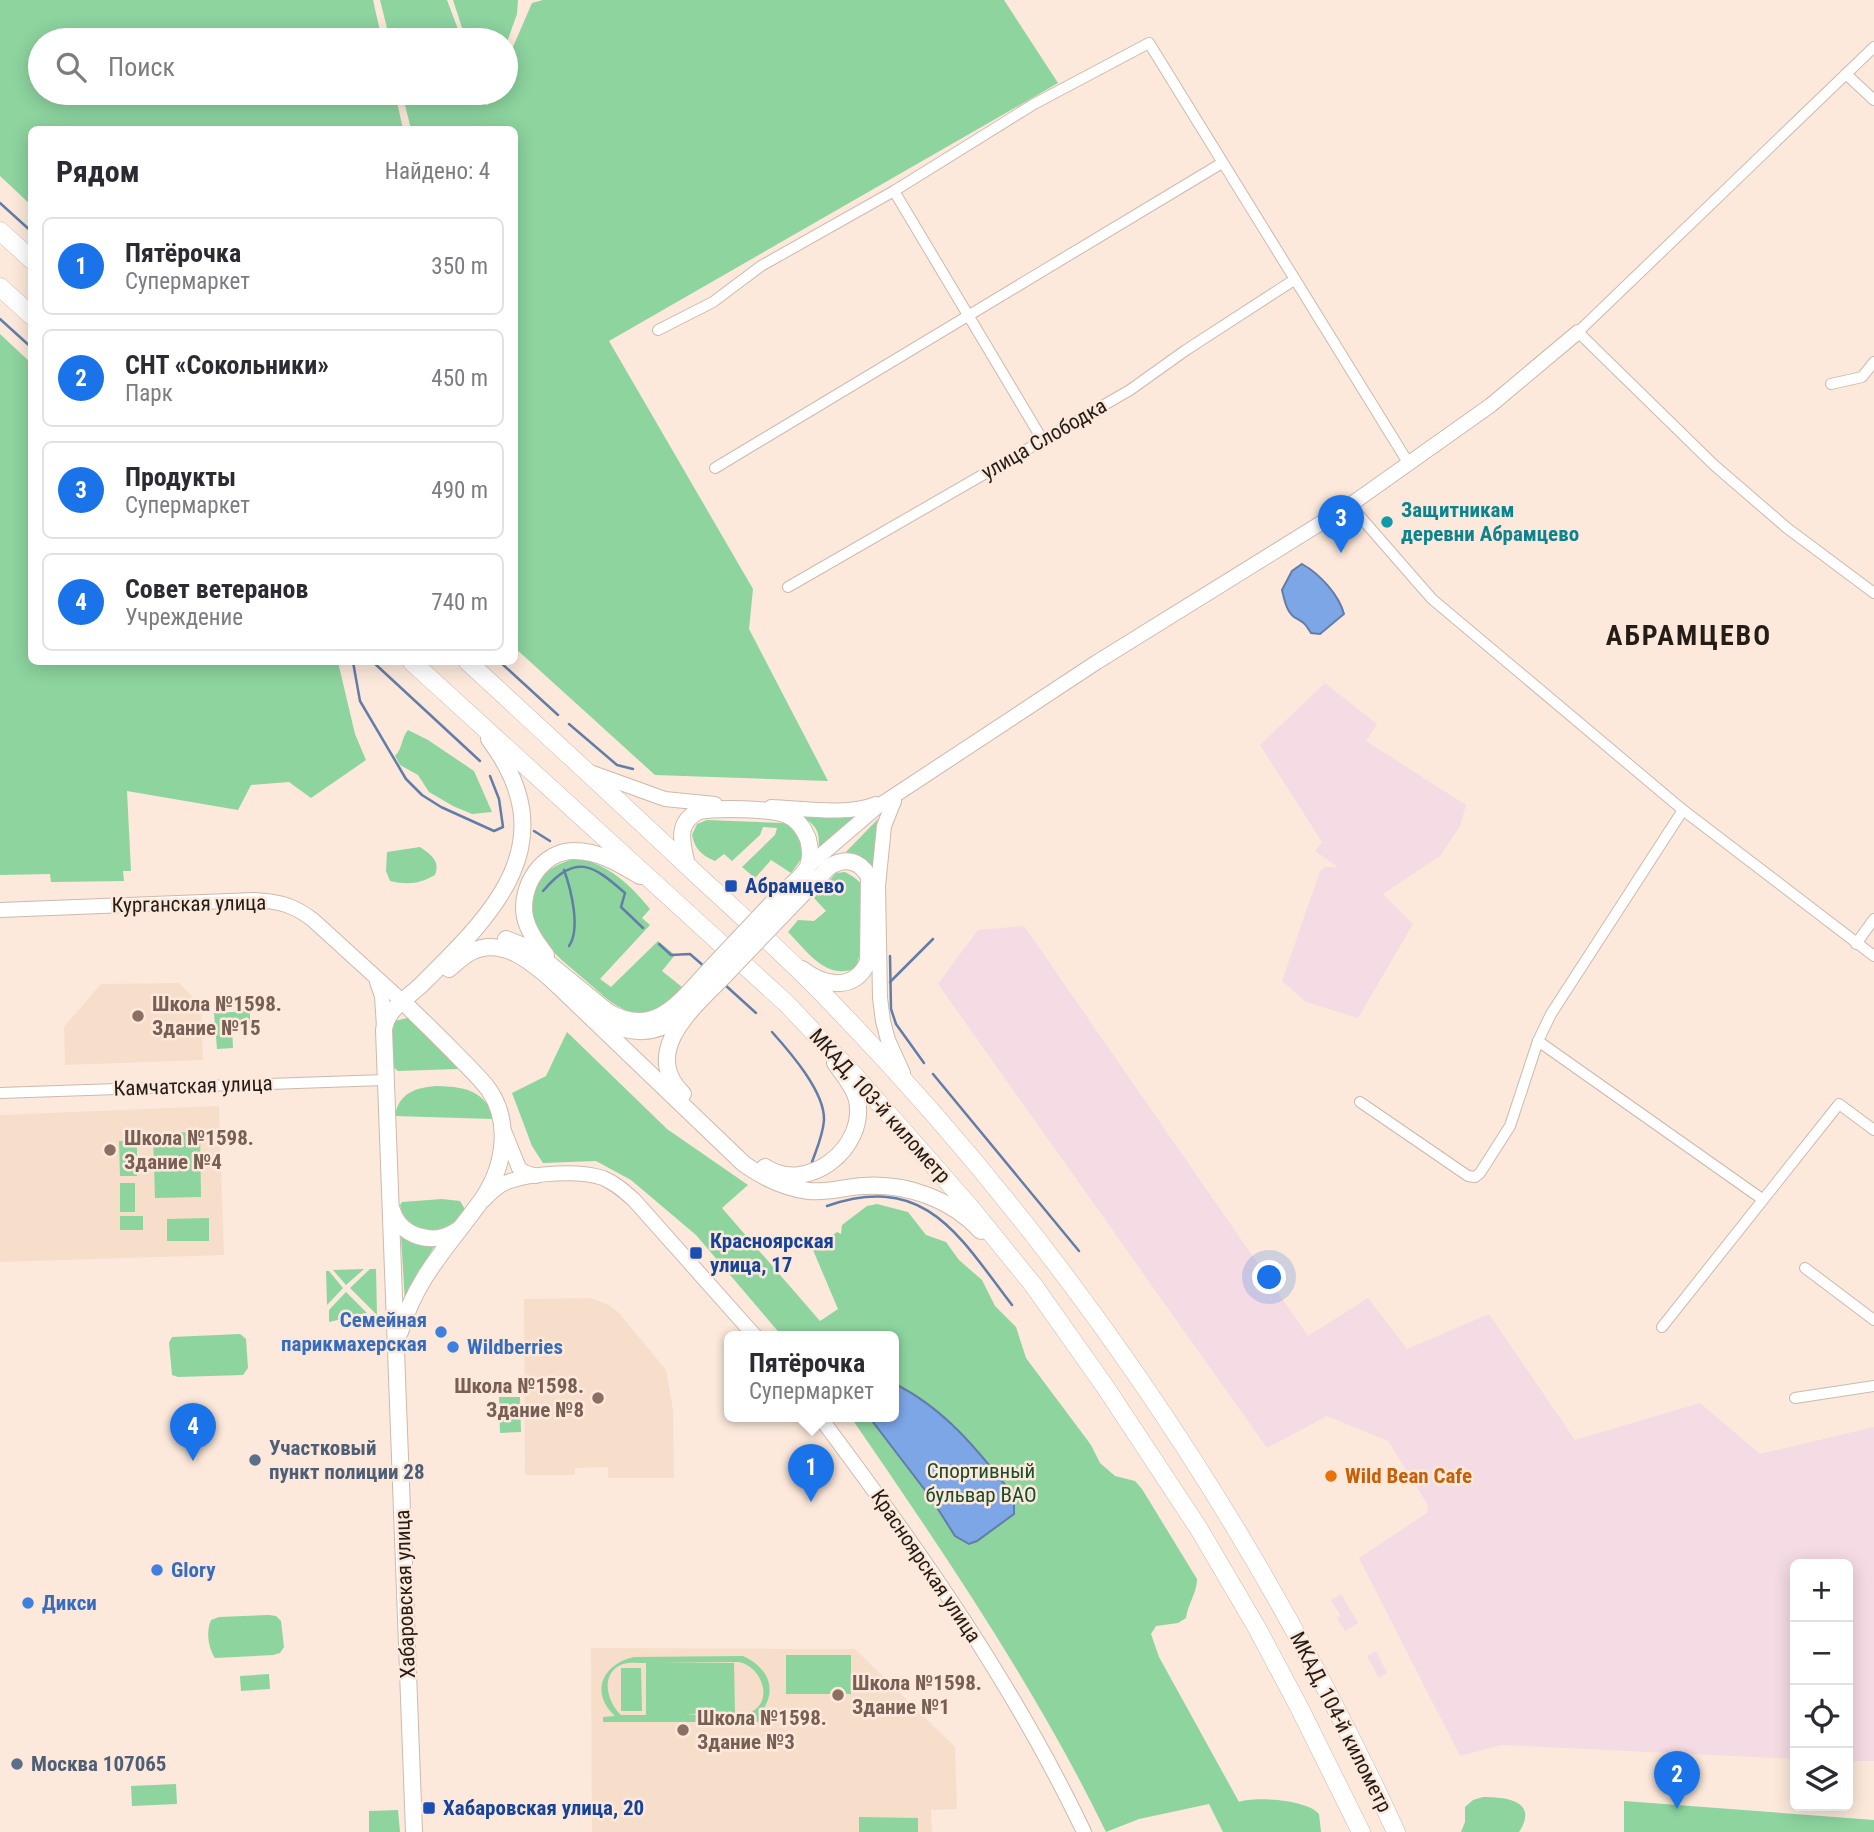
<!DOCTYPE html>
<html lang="ru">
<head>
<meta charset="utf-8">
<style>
  :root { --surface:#fff; --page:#f7f7f7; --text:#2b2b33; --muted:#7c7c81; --line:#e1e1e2; --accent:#1a73e8 }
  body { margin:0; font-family:"Roboto Condensed",sans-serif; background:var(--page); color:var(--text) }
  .controls { position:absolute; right:21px; bottom:21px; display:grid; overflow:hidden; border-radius:10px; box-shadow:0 4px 18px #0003 }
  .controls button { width:63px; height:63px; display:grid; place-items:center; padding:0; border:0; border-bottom:2px solid var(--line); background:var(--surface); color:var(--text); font:35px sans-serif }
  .you { position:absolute; left:1270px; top:1278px; width:24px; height:24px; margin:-18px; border:5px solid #fff; border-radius:50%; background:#1a73e8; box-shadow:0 0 0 10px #1a73e833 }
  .badge { display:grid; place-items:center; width:46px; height:46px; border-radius:50%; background:var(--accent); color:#fff; font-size:23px; font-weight:700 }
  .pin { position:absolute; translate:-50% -58px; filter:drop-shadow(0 2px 4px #0008) }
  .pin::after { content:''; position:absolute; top:37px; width:24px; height:21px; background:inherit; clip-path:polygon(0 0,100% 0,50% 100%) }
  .popup { position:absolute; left:724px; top:1331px; width:175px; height:91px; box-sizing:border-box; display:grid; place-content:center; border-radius:10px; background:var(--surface); filter:drop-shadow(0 2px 5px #0005); font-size:23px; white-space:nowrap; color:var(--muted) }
  .popup b { font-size:26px; color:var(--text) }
  .popup::after { content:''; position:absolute; left:50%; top:100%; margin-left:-14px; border:14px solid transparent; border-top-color:var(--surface) }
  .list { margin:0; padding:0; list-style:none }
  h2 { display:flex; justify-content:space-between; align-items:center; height:91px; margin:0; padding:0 28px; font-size:30px }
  h2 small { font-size:23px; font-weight:400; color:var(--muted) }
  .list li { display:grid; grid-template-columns:46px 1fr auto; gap:21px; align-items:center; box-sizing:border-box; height:98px; margin:0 14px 14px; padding:0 14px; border:2px solid var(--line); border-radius:10px }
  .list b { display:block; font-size:26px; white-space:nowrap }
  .list p { margin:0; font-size:23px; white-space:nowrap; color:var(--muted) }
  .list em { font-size:23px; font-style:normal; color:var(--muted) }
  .icon { flex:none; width:38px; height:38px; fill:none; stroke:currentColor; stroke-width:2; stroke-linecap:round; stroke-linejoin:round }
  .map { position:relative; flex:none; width:1874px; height:1832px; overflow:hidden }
  .search { position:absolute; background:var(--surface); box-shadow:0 4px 18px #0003; left:28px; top:28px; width:490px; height:77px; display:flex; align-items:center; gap:18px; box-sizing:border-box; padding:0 24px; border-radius:38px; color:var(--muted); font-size:26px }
  .panel { position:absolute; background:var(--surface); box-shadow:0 4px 18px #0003; left:28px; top:126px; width:490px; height:539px; border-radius:10px }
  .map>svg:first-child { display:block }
</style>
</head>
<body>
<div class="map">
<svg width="1874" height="1832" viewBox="0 0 1874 1832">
  <rect width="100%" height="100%" fill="#fce9db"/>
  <g fill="#f5dbe3">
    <path d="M1325,683L1377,724L1366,741L1466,805L1460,826L1440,856L1383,894L1413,924L1358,1018L1306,1002L1282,981L1320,871L1325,867H1338L1315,851L1322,842L1260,745Z"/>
    <path d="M1024,926L1308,1336L1368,1298L1407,1349L1489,1314L1575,1440L1700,1403L1760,1454L1874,1427V1761H1848V1564H1795V1759L1501,1745L1460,1756L1359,1558L1427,1513L1428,1505L1388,1441L1327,1416L1267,1448L938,984L978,930Z"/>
    <path d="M1341,1594L1358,1623L1345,1631L1337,1618L1341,1616L1331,1600Z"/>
    <path d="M1376,1651L1387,1673L1379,1678L1367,1656Z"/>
  </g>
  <g fill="#f7deca">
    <path d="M179,983L201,1005L203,1060L65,1065L64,1027L101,984Z"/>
    <path d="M219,1106L224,1255L0,1262V1115Z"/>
    <path d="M591,1298L607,1304L618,1312L666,1370L673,1410L674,1478H608V1467L575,1468V1475H525L524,1299Z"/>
    <path d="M591,1648L855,1649L955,1747L957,1809L931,1810L932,1832H592Z"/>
  </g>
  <g fill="#8dd49f" fill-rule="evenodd">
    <path d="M0,0H373L382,40H40V93H395L403,129L32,130L31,205L0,176Z"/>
    <path d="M380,0H447L462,40H390Z"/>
    <path d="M453,0H518L517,14L506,45V40H466Z"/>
    <path d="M543,0H1004L1058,83L609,341L753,589L749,629L828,781L655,775L515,648L514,130L411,129L402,93H481L487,106L493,93H506V63L532,3Z"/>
    <path d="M0,334L31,363L32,662H338L355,734L366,760L311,798L289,782L251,785L238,810L127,791L131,871H123L124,881L51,882L50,874L0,875Z"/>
    <path d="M408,730L428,740L474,771L492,812L472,814L453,806L429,792L418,775L400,765L395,756C403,748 401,738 408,730Z"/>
    <path d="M795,812L864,813L818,852C822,827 813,824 795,812Z"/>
    <path d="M878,819L875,870C866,859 859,855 845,853Z"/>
    <path d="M707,820L784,823L797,828L804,855L791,873L771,860L755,878L742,867L775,835L777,828L763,827L760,835L732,861L724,854L715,861C701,855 695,849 692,835L697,824Z"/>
    <path d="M420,847C430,854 441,861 435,875C419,884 408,885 390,881L386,871L387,852Z"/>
    <path d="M577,858C608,864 631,885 650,909L642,918L650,925L600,979L611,987L658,941L675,955L662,971L682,987C673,996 662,1010 649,1013C623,1018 602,994 584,979C569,966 553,954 542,938C515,898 535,869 577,858Z"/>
    <path d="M845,872C852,876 862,881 864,890C867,903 861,956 856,968C826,981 807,951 788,932L798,920L814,921L826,911L814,898L836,873Z"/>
    <path d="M250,1011V1023L232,1025L233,1048L217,1049L214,1013Z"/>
    <path d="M407,1018L412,1020L458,1066L457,1069L398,1071L393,1067L392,1026L395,1021Z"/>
    <path d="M567,1032L667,1129L748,1185L722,1208L820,1321L838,1309L813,1250L837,1232L841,1234L842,1225L867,1206L877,1204L908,1212L926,1235L946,1242L959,1260L982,1280L995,1306L1016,1327L1026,1358L1091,1445L1100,1463L1115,1476L1135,1481L1142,1489L1197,1579C1197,1593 1188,1603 1186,1618L1178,1623L1156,1626L1151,1634L1159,1657L1239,1802C1255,1796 1308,1800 1319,1814L1321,1832H1223L1209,1804L1139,1819L1106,1832C1035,1686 942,1550 850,1416H893V1336H782L696,1235L631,1180L596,1161L543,1163L532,1146L512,1093L546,1076Z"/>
    <path d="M437,1086C463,1087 482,1089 493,1115L492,1119L395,1116C398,1093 417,1087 437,1086Z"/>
    <path d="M200,1132L201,1197L155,1198L153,1133Z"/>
    <path d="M119,1141H137V1176H120Z"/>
    <rect x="120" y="1183" width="15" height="29"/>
    <path d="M442,1199L460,1201L466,1211C447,1234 409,1242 400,1205L402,1202Z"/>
    <rect x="120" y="1216" width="23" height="14"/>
    <path d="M209,1218V1241H167V1219Z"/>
    <path d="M401,1236L433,1245L434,1247L414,1280L405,1302Z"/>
    <path d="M364,1269L346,1285L333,1270Z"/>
    <path d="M370,1269H376L377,1315L350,1288Z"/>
    <path d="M326,1271H329L343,1288L327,1305Z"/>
    <path d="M346,1292L367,1313L329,1322V1310Z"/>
    <path d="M240,1334L246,1339L248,1368L243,1375L178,1377L172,1375L169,1343L172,1337Z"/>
    <path d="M499,1397H520L521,1432L500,1433Z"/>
    <path d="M269,1615L276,1616L281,1621L284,1647L280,1653L273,1655L215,1658C208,1648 206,1631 211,1620L219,1617Z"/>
    <rect x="786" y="1655" width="65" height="39"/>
    <path d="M743,1656C769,1668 779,1691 759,1715H772V1722H603V1717L615,1716C589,1692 603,1664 634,1657ZM739,1662C763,1667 776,1705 746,1714C732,1718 700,1715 685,1714L735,1713L734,1663H656ZM646,1663V1715H621C607,1702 599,1673 623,1664C630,1662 639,1663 646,1663Z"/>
    <path d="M621,1668H641L642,1711H621Z"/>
    <path d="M269,1674L270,1689L241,1691L240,1676Z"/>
    <path d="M176,1784L177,1804L132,1806L131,1786Z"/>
    <path d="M1483,1797C1507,1797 1539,1801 1519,1832H1461L1465,1822V1807L1473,1800Z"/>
    <path d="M1624,1801L1874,1820V1832H1624Z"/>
    <path d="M398,1810L400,1832H369V1811Z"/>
    <path d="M859,1817L918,1818V1832H859Z"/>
  </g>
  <g fill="#7da6e6" stroke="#627da8" stroke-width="2">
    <path d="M1302,564C1320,574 1339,595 1344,614L1320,634L1311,633C1304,622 1304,623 1294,617C1286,611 1284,598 1282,590L1292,571Z"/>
    <path d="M893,1383C943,1407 977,1449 1010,1491L1014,1504V1514L977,1541L969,1544L955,1536L931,1498L870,1418L893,1416Z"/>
  </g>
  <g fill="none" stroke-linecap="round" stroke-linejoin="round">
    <g stroke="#627da8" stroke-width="2.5">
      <path d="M0,203L32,232"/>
      <path d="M0,319L32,348"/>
      <path d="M353,662L360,701L406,779L422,795L441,807L494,831L503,827L499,799L490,776"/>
      <path d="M373,662L480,761"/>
      <path d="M500,662L558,715"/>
      <path d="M569,724L617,765L633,769"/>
      <path d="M534,831L550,841"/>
      <path d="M564,870C571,889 581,929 569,946"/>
      <path d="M543,891C576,853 592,864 625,893L621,907L643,928"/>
      <path d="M659,944L671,955L690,954L706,968"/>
      <path d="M890,956L891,1009L896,1024L924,1063"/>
      <path d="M890,982L933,939"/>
      <path d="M724,984L756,1013"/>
      <path d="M772,1032C790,1052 825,1092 824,1120C823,1135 817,1148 812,1162"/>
      <path d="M933,1074L1079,1251"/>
      <path d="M827,1206C926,1172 959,1236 1012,1305"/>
    </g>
    <defs>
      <g id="minor">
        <path d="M1874,47L1578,332L1714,465L1787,528L1874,593"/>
        <path d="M1846,74L1874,100"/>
        <path d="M894,191L1042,439"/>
        <path d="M658,330L713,302L761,266L894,191L1034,104L1149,43L1409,464"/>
        <path d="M1831,384L1862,377L1874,362"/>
        <path d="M715,468L1222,163"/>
        <path d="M1350,505L1432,599L1683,810L1874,956"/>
        <path d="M788,587L1130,390L1186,350L1294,280"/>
        <path d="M1856,944L1874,919"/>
        <path d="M1538,1041L1762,1199"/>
        <path d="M0,1093L385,1080"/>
        <path d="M1360,1102L1468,1176L1475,1177L1480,1173L1510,1126L1538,1041L1551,1014L1683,810"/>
        <path d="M1805,1268L1874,1320"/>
        <path d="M1662,1327L1839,1104L1874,1130"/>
        <path d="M1795,1398L1874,1386"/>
      </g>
      <g id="tertiary">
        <path d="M590,772L665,799L715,804"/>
        <path d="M894,801L884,826L878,886L880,998L883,1021L888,1040L903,1073"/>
        <path d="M771,807C801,808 847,816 876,804"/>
        <path d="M807,867L877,807L1097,662L1350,505L1491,405L1578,332"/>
        <path d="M0,910L254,900C278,901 294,905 313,920L403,1002"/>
        <path d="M377,982L382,996L384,1027"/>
        <path d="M504,1131L519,1168L524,1172L536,1176"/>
        <path d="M484,1200C491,1192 500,1184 510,1181C534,1173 579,1170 603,1178C615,1183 624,1191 634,1200L755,1336"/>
        <path d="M819,1416C918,1548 1013,1683 1084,1832"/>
      </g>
      <g id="secondary">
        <path d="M687,865C682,843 675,823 699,811C718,808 770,808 787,815C797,819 804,829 808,839C810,847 811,858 808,866C803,877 786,889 777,898"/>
        <path d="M789,908L829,867C845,857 860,860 869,877L868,962C854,992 824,986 802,969"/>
        <path d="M506,939L531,949L608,1012C658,1040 682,998 714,965"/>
        <path d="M546,955C537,943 528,931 525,917C519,887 542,851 574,851C599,851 620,864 640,876"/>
        <path d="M449,969C456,963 463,956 471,952C504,935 536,966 559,986"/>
        <path d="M552,980L744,1164C764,1178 784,1188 809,1191C827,1193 845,1187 863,1186C907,1183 951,1199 981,1231"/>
        <path d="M600,1020C633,1036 653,1035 684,1016"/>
        <path d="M683,1094C639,1051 696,1005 725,975"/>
        <path d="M765,1167C807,1195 867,1148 857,1100C854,1087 843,1074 835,1063"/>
        <path d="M392,1210C400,1237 434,1246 456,1231"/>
        <path d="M400,1332C417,1277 445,1250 478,1205C503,1173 513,1125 489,1090C479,1076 465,1064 453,1051C436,1034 420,1018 403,1002"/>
        <path d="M414,1832L384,1030C386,1010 406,999 420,986C494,913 567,843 489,739"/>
      </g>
      <g id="trunk">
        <path d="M0,231L32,260"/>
        <path d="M0,287L32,316"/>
        <path d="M412,662L787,1004L855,1076L970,1207L1034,1286L1106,1388L1199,1529L1257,1628L1299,1707L1361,1832"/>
        <path d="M468,662C544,732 620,802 695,873C734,909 774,945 811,982C1055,1228 1252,1518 1396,1832"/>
      </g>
    </defs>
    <use href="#minor" stroke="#ccbaac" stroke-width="12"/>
    <use href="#tertiary" stroke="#ccbaac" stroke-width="16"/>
    <use href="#secondary" stroke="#ccbaac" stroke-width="18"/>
    <use href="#trunk" stroke="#ccbaac" stroke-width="19"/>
    <use href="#minor" stroke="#fff" stroke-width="10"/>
    <use href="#tertiary" stroke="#fff" stroke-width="14"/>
    <use href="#secondary" stroke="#fff" stroke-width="16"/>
    <use href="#trunk" stroke="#fff" stroke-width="18"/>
    <defs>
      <g id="secondary-bridge">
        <path d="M714,965L777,898"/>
        <path d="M725,975L789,908"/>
      </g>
    </defs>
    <use href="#secondary-bridge" stroke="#ccbaac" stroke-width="18" stroke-linecap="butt"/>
    <use href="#secondary-bridge" stroke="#fff" stroke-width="16"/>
  </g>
  <circle fill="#0f9aa8" stroke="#fce9db" stroke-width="2.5" cx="1387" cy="522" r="7"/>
  <g fill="#1a4fb4" stroke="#fce9db" stroke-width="2.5">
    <rect x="724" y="879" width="14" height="14" rx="3.5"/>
    <rect x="689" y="1246" width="14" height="14" rx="3.5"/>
    <rect x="422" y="1801" width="14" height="14" rx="3.5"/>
  </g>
  <g fill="#8d6e63" stroke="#fce9db" stroke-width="2.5">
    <circle cx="138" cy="1016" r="7"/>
    <circle cx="110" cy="1150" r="7"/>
    <circle cx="598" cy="1398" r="7"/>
    <circle cx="838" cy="1695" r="7"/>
    <circle cx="683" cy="1730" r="7"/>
  </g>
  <g fill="#3f7fe0" stroke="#fce9db" stroke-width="2.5">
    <circle cx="441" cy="1332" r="7"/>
    <circle cx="453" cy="1347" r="7"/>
    <circle cx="157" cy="1570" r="7"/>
    <circle cx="28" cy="1603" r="7"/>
  </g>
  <g fill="#5c6f8a" stroke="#fce9db" stroke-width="2.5">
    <circle cx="255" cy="1460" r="7"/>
    <circle cx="17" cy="1764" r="7"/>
  </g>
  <circle fill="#e8710a" stroke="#fce9db" stroke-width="2.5" cx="1331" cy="1476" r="7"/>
  <g text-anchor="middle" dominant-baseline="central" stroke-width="5" stroke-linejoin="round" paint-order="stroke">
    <g font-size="21" fill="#231c17" stroke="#fce9db">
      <text transform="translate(1044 439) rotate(-30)">улица Слободка</text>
      <text transform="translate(189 904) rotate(-1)">Курганская улица</text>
      <text transform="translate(193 1086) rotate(-2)">Камчатская улица</text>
      <text transform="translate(880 1106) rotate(48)">МКАД, 103-й километр</text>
      <text transform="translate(926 1566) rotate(56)">Красноярская улица</text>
      <text transform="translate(405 1594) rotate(-92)">Хабаровская улица</text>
      <text transform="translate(1341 1722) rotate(63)">МКАД, 104-й километр</text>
    </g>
    <g font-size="21" font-weight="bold" fill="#0d838f" stroke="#fce9db" text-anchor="start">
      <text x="1401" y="510">Защитникам<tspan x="1401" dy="24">деревни Абрамцево</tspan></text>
    </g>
    <g font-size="21" font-weight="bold" fill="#164399" stroke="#fce9db" text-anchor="start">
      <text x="745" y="886">Абрамцево</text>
      <text x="710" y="1241">Красноярская<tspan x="710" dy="24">улица, 17</tspan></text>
      <text x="443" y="1808">Хабаровская улица, 20</text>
    </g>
    <g font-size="21" font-weight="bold" fill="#785e54" stroke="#fce9db" text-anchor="start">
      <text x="152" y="1004">Школа №1598.<tspan x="152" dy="24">Здание №15</tspan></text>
      <text x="124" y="1138">Школа №1598.<tspan x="124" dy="24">Здание №4</tspan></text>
      <text x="584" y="1386" text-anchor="end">Школа №1598.<tspan x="584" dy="24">Здание №8</tspan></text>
      <text x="852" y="1683">Школа №1598.<tspan x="852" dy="24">Здание №1</tspan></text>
      <text x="697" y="1718">Школа №1598.<tspan x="697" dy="24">Здание №3</tspan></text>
    </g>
    <g font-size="21" font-weight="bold" fill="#366cbe" stroke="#fce9db" text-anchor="start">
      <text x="427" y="1320" text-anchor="end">Семейная<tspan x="427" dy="24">парикмахерская</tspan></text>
      <text x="467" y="1347">Wildberries</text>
      <text x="171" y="1570">Glory</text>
      <text x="42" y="1603">Дикси</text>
    </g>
    <g font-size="21" font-weight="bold" fill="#4e5e75" stroke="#fce9db" text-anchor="start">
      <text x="269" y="1448">Участковый<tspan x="269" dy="24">пункт полиции 28</tspan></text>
      <text x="31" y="1764">Москва 107065</text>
    </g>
    <g font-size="21" fill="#184c2a" stroke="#fce9db">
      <text x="981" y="1471">Спортивный<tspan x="981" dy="24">бульвар ВАО</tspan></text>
    </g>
    <g font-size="21" font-weight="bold" fill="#c56008" stroke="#fce9db" text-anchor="start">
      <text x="1345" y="1476">Wild Bean Cafe</text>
    </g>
    <g font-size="28" font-weight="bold" letter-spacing="2" fill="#231c17" stroke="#fce9db">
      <text x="1689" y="635">АБРАМЦЕВО</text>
    </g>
  </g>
</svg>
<div class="controls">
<button>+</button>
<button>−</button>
<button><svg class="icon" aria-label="locate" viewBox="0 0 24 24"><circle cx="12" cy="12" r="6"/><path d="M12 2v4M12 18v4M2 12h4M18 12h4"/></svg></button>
<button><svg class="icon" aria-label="layers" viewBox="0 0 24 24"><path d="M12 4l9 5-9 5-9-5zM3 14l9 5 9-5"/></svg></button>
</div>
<div class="you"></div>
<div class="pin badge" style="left:811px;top:1502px">1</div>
<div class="popup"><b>Пятёрочка</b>Супермаркет</div>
<div class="pin badge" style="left:1677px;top:1809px">2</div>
<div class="pin badge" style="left:1341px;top:553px">3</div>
<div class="pin badge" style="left:193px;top:1461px">4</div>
<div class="search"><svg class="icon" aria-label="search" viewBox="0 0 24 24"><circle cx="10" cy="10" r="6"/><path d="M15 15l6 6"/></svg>Поиск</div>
<section class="panel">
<h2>Рядом<small>Найдено: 4</small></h2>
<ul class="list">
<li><span class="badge">1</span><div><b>Пятёрочка</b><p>Супермаркет</p></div><em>350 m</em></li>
<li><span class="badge">2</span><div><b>СНТ «Сокольники»</b><p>Парк</p></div><em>450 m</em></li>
<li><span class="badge">3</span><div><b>Продукты</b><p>Супермаркет</p></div><em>490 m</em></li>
<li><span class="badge">4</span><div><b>Совет ветеранов</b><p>Учреждение</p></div><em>740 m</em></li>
</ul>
</section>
</div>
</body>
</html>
